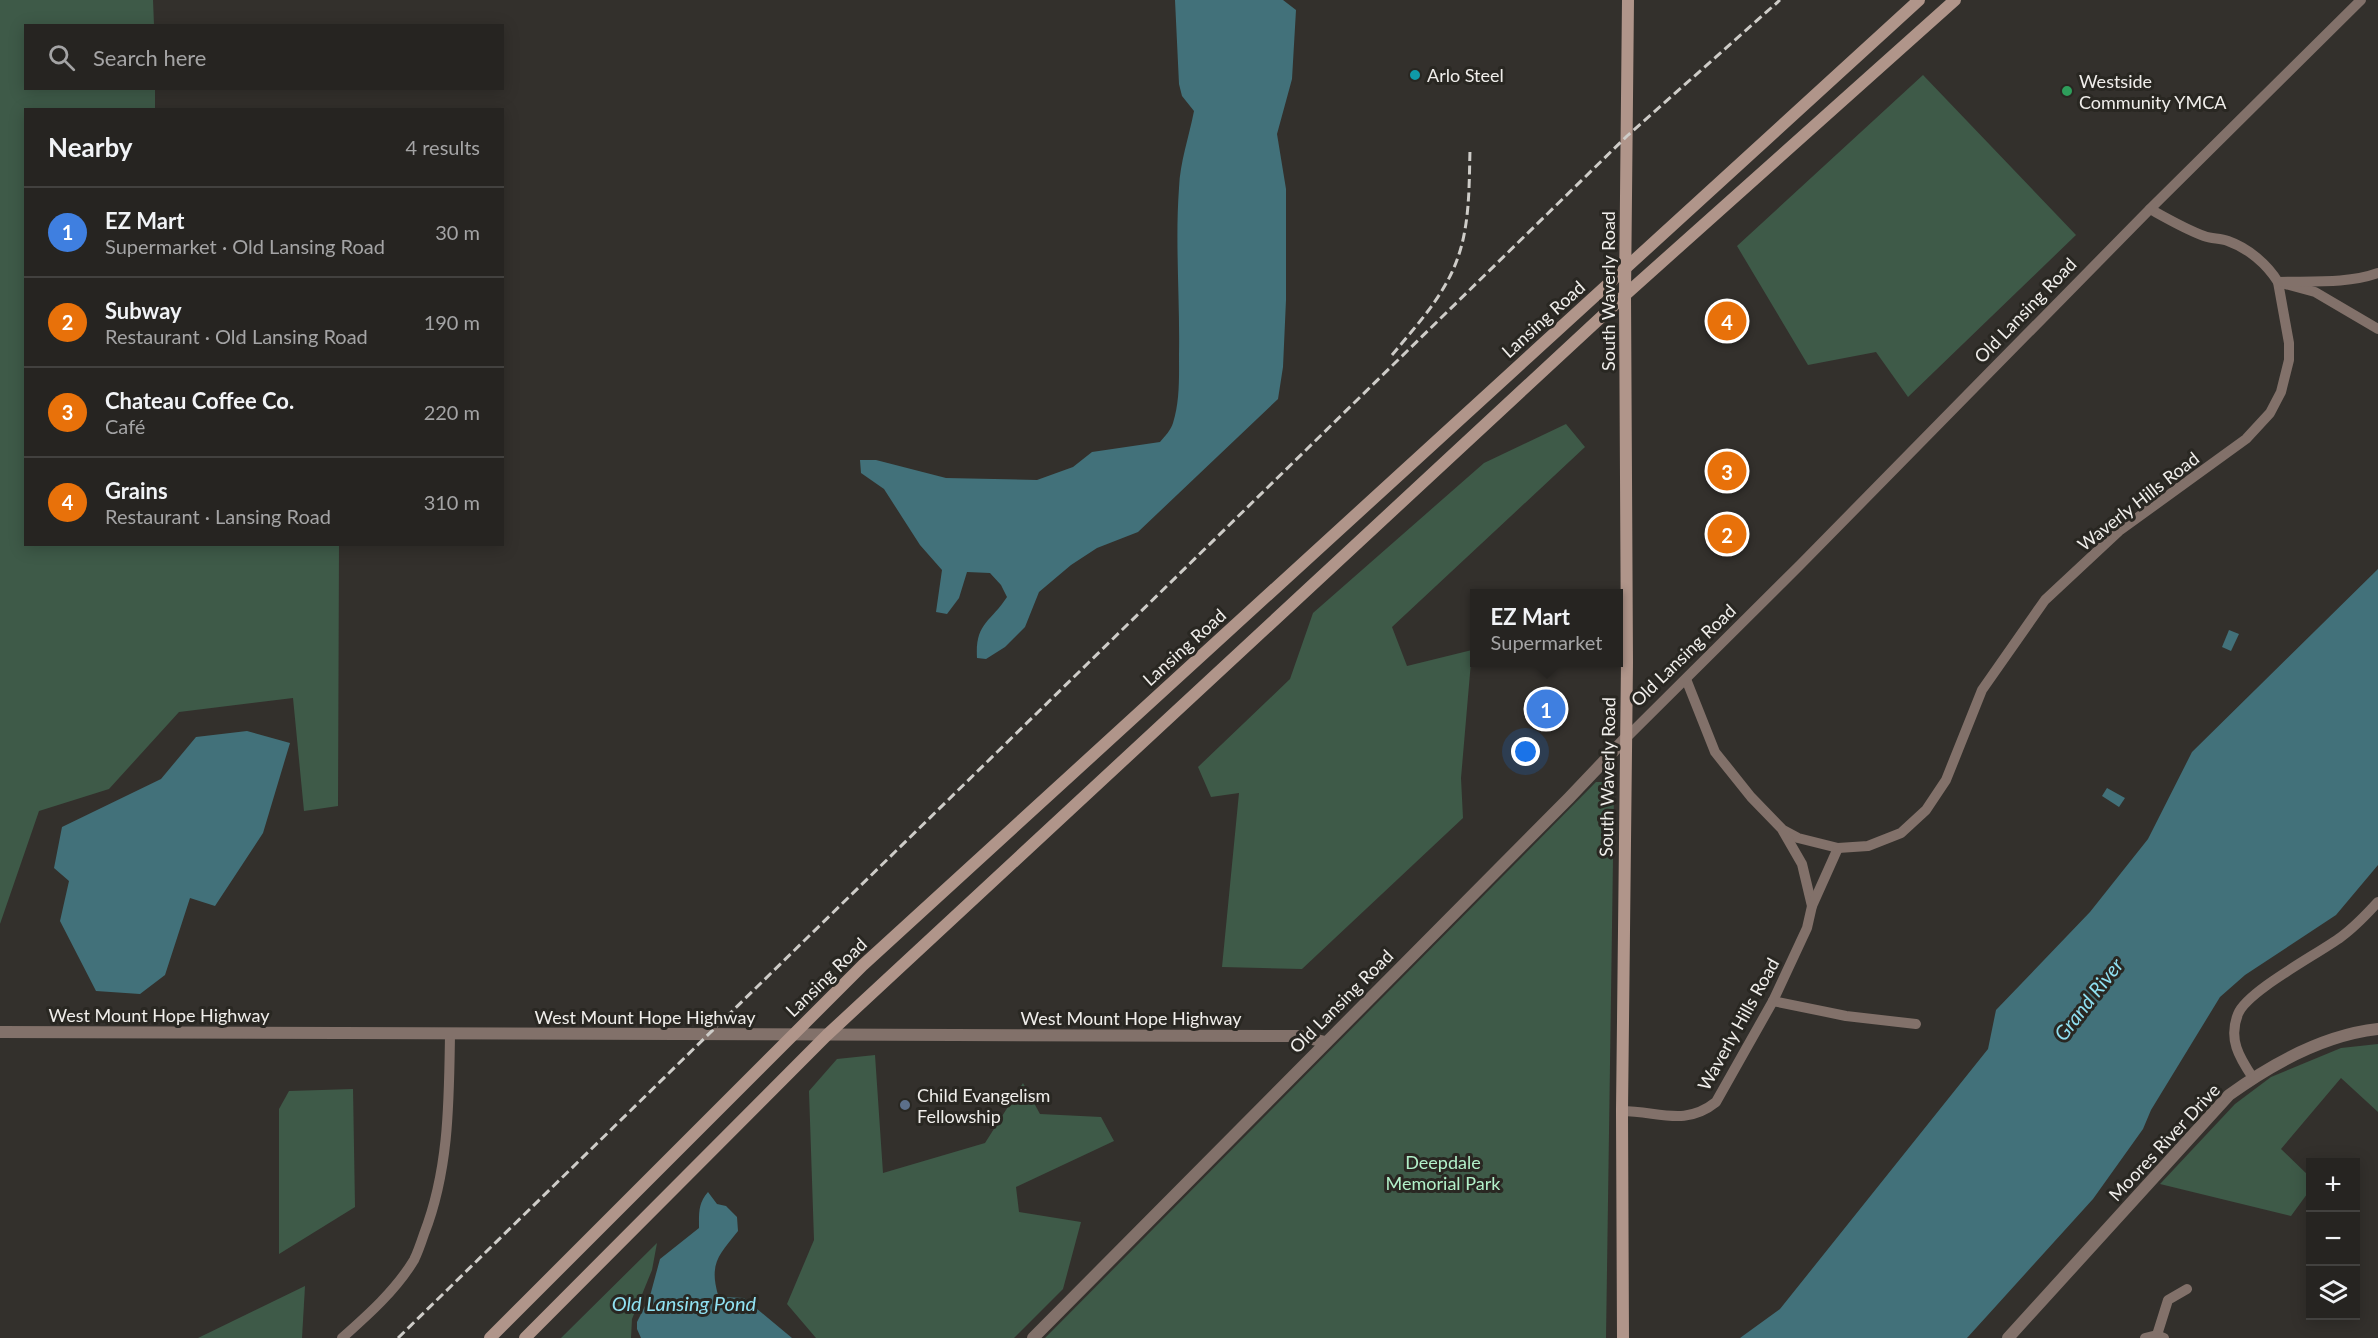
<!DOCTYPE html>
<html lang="en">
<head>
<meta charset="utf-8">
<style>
  :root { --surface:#262421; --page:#2e2c2a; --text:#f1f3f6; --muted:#a4a4a5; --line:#42413f; --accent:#d6b534 }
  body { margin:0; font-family:Lato,sans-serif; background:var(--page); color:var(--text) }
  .controls { position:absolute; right:18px; bottom:18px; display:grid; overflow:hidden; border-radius:0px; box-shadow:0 3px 15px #0003 }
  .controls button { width:54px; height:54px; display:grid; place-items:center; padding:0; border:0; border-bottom:2px solid var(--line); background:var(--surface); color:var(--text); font:30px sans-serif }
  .you { position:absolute; left:1526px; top:752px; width:21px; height:21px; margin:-15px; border:4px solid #fff; border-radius:50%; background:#1a73e8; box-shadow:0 0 0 9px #1a73e833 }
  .badge { display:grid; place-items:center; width:39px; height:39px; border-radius:50%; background:var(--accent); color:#fff; font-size:20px; font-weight:700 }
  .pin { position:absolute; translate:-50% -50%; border:3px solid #fff; box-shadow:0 2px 6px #0006 }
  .popup { position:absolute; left:1470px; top:589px; width:153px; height:78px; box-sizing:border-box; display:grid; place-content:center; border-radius:0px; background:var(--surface); filter:drop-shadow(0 2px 4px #0005); font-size:20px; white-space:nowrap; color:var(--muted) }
  .popup b { font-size:22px; color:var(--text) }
  .popup::after { content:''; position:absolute; left:50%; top:100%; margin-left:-12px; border:12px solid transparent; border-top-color:var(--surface) }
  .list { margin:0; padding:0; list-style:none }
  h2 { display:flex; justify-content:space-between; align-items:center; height:78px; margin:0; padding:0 24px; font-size:26px }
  h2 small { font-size:20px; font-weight:400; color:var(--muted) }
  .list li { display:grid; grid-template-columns:39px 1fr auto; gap:18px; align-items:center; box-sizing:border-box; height:90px; padding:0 24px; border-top:2px solid var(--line) }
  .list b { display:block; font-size:22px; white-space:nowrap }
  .list p { margin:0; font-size:20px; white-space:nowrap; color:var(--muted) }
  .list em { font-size:20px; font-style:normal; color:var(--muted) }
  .icon { flex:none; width:33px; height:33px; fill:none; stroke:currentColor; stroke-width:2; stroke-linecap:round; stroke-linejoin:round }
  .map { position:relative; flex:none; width:2378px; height:1338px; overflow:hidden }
  .search { position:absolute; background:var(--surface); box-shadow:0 3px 15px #0003; left:24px; top:24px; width:480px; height:66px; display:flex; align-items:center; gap:15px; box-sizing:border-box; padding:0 21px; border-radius:0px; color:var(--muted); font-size:22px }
  .panel { position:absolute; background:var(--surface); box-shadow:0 3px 15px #0003; left:24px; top:108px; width:480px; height:438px; border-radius:0px }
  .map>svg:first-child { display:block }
</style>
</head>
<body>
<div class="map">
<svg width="2378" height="1338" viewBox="0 0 2378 1338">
  <rect width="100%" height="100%" fill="#33302c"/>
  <g fill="#3e5a48">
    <path d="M0,0H153L154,25L26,26V88L155,89V109L26,110V544L339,545L338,806L304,811L293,698L179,712L109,789L39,811L0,924Z"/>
    <path d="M1923,75L2076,235L1908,397L1876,352L1808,365L1737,246Z"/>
    <path d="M1566,424L1585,447L1392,627L1407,666L1472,650L1461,778L1463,818L1302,969L1222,967L1239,793L1211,797L1198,767L1290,679L1313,613L1484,463Z"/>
    <path d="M1596,782H1606L1614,789L1606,1338H1045Z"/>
    <path d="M2378,1044V1112L2341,1078L2281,1149L2310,1177V1190L2291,1216L2160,1184L2235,1104L2271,1077L2341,1048Z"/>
    <path d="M875,1055L883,1173L985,1143L1023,1083L1040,1114L1101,1117L1114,1141L1016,1187L1019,1212L1081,1222L1063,1289L1014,1338H816L787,1304L814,1240L809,1091L837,1059Z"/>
    <path d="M353,1089L355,1207L279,1254V1109L289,1091Z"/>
    <path d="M657,1243L652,1270L632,1319L631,1338H561Z"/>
    <path d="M305,1286L302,1338H198Z"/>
  </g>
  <g fill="#42717a">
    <path d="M1175,0H1283L1296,10L1292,79L1277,134L1286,189V300L1283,367L1278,399L1138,532L1097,548L1071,565L1039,592L1025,627L1005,647L986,659L977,658C975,623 990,623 1007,597L1001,585L990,573L967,572L959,598L947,614L936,612L942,570L920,545L884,489L861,473L860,460H876L946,478L1037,480L1073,467L1092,452L1160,442C1165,436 1171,430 1173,423C1180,401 1179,377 1179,354C1180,299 1175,243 1179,188C1180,162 1189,137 1194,111L1182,96L1179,84Z"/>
    <path d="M2378,569V865L2336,915L2245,975L2220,997L2151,1110L2143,1129L2093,1199L1967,1338H1740L1780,1309L1988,1049L1996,1010L2090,912L2148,839L2192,752Z"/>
    <path d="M2229,630L2239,634L2231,651L2222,647Z"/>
    <path d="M247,731L290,743L263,833L215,906L190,898L165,975L140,994L96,991L60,921L69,881L54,868L62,827L161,779L196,737Z"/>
    <path d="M2107,788L2125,798L2119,807L2102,796Z"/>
    <path d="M708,1192L717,1204L726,1206L737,1217L738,1231C719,1255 709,1263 718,1295L723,1297L744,1298L792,1338H641L637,1329V1322L650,1296L660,1259L699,1228C699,1214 698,1203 708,1192Z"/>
  </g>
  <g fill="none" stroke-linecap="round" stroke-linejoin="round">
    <g stroke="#82716a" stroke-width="10">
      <path d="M2150,209C2168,219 2185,229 2204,236C2212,239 2220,238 2228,241C2248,248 2267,264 2278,282L2315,292L2378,329"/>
      <path d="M1686,679L1715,752L1751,797L1783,830L1798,838L1838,848L1868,846L1901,833L1926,810L1946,780L1982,690L2045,600L2119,531L2246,439L2270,413L2281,392L2289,360V343L2278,282C2310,281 2348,284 2378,273"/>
      <path d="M1626,738L1800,565L2150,209L2361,0"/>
      <path d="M1783,831L1802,864L1812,906"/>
      <path d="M1773,1001L1846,1016L1916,1024"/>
      <path d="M2253,1078C2239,1057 2228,1039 2238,1014C2247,991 2318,954 2341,937C2355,927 2367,914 2378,902"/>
      <path d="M1622,1111C1658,1111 1685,1127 1716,1102L1773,1001L1807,928L1812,906L1838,848"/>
      <path d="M2157,1335L2168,1300L2187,1289"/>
      <path d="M342,1338C368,1315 396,1290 414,1260C418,1252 421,1243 424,1234C449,1170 449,1103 450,1034"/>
      <path d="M2145,1338L2157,1335L2164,1338"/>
    </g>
    <g stroke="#82716a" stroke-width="12">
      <path d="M0,1032L1300,1036L1325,1042"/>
      <path d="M1033,1338L1569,798L1626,738"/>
      <path d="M2008,1338L2229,1095C2273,1063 2323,1035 2378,1029"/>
    </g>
    <g stroke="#b0958a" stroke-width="12">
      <path d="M490,1338L863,965L1919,0"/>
      <path d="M525,1338L827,1035L1625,295L1955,0"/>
      <path d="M1623,1338L1622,1111L1627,662L1625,295L1628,0"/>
    </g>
    <g stroke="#ceccc8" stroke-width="3" stroke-dasharray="9 4.5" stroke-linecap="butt">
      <path d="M1392,355C1416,326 1444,296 1457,260C1470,225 1469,186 1470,150"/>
      <path d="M398,1338L1627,136L1780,0"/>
    </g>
  </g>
  <circle fill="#0f9aa8" stroke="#292722" stroke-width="2" cx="1415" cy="75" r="6"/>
  <circle fill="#2e9e5b" stroke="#292722" stroke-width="2" cx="2067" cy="91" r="6"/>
  <circle fill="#5c6f8a" stroke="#292722" stroke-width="2" cx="905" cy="1105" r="6"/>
  <g text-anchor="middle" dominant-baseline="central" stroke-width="6" stroke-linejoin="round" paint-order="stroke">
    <g font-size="18" fill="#f0eeeb" stroke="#292722" text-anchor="start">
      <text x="1427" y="75">Arlo Steel</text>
      <text x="2079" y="81">Westside<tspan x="2079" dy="21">Community YMCA</tspan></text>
      <text x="917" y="1095">Child Evangelism<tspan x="917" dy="21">Fellowship</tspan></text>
    </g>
    <g font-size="18" fill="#f0eeeb" stroke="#292722">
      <text transform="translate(1608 291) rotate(-90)">South Waverly Road</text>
      <text transform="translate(2025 310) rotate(-46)">Old Lansing Road</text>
      <text transform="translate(1543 319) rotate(-42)">Lansing Road</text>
      <text transform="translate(2138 501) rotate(-38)">Waverly Hills Road</text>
      <text transform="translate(1184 647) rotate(-42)">Lansing Road</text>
      <text transform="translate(1683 655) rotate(-44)">Old Lansing Road</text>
      <text transform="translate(1607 777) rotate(-89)">South Waverly Road</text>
      <text transform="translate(826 977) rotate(-44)">Lansing Road</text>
      <text transform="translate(1341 1001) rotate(-45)">Old Lansing Road</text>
      <text x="159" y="1015">West Mount Hope Highway</text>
      <text x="645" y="1017">West Mount Hope Highway</text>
      <text x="1131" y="1018">West Mount Hope Highway</text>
      <text transform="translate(1738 1024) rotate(-61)">Waverly Hills Road</text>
      <text transform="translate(2164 1142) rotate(-47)">Moores River Drive</text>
    </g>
    <g font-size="18" fill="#b2f0c9" stroke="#292722">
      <text x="1443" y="1162">Deepdale<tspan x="1443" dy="21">Memorial Park</tspan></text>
    </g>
    <g font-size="20" font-style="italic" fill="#90e1f2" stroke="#292722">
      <text transform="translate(2088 999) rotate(-52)">Grand River</text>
      <text x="684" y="1303">Old Lansing Pond</text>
    </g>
  </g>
</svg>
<div class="controls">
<button>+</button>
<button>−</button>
<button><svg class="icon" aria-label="layers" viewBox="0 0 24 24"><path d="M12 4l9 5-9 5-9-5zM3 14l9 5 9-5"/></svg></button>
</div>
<div class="you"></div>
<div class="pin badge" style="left:1546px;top:709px;background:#3f7fe0">1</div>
<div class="popup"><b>EZ Mart</b>Supermarket</div>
<div class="pin badge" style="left:1727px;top:534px;background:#e8710a">2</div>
<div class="pin badge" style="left:1727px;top:471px;background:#e8710a">3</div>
<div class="pin badge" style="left:1727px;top:321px;background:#e8710a">4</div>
<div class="search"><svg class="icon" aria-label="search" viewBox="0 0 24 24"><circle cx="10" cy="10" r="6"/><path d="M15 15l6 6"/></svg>Search here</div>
<section class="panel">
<h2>Nearby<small>4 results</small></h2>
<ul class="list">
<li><span class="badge" style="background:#3f7fe0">1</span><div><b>EZ Mart</b><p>Supermarket · Old Lansing Road</p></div><em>30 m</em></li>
<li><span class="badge" style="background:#e8710a">2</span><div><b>Subway</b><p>Restaurant · Old Lansing Road</p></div><em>190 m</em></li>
<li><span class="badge" style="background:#e8710a">3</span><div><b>Chateau Coffee Co.</b><p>Café</p></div><em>220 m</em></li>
<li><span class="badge" style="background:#e8710a">4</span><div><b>Grains</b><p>Restaurant · Lansing Road</p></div><em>310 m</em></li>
</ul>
</section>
</div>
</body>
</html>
